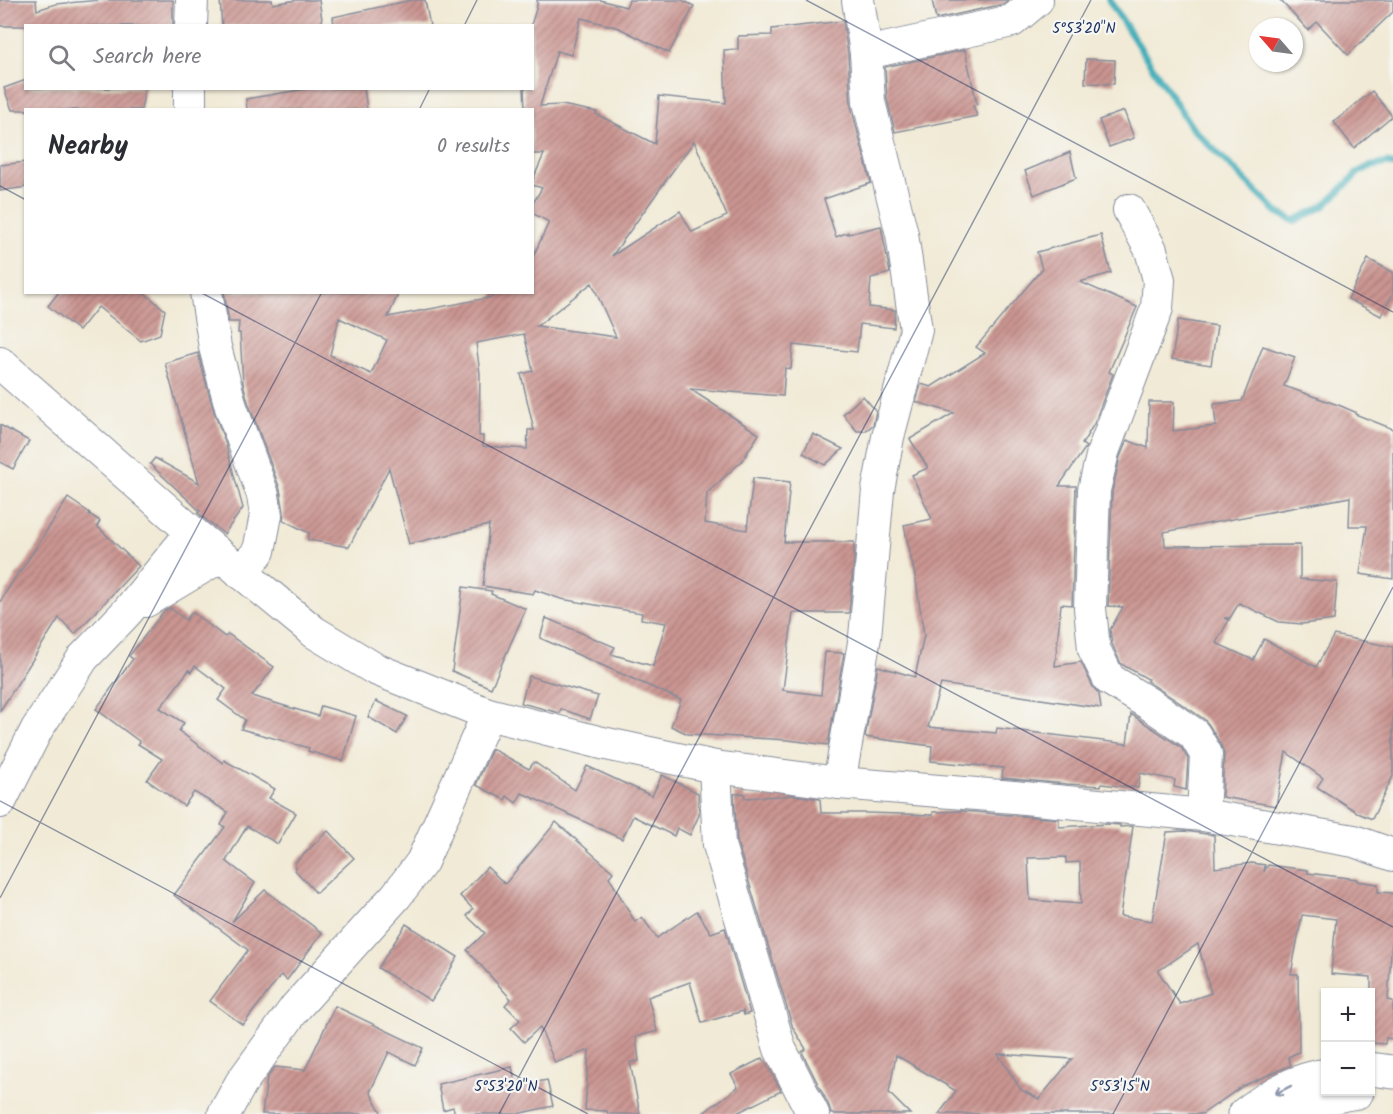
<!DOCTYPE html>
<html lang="en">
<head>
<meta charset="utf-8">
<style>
  :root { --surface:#fff; --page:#f2f2f3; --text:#2b2b33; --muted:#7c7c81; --line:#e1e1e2 }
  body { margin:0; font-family:Kalam,sans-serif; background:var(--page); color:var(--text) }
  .controls { position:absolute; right:18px; bottom:18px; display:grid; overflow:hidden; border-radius:0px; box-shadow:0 2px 4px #0004 }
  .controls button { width:54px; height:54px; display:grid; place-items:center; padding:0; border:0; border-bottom:2px solid var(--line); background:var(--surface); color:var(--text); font:30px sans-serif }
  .compass { position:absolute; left:1249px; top:18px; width:54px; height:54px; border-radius:50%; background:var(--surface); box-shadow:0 2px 4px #0004; rotate:298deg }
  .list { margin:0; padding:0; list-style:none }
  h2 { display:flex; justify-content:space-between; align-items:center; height:78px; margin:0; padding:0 24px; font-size:26px }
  h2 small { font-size:20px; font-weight:400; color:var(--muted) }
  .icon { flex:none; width:33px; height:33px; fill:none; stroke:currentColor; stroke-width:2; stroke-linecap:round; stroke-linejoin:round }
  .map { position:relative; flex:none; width:1393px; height:1114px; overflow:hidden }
  .search { position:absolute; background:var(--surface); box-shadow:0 2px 4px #0004; left:24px; top:24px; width:510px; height:66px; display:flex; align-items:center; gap:15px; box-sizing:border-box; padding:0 21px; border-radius:0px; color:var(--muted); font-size:22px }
  .panel { position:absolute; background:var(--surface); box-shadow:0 2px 4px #0004; left:24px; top:108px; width:510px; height:186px; border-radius:0px }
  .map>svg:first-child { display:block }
</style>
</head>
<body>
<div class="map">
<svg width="1393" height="1114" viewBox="0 0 1393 1114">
  <defs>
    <pattern id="building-hatch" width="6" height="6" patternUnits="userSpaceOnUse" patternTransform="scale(1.5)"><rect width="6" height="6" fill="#cb9591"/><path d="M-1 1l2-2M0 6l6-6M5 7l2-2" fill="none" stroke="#a47a7a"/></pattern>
  </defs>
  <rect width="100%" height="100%" fill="#f6f6f2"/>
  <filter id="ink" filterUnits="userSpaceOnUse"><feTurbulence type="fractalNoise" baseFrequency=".0167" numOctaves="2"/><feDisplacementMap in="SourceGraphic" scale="12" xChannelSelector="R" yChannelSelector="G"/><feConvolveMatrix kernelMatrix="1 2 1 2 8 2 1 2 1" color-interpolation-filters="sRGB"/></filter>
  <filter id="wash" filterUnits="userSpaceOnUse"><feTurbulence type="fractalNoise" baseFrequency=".008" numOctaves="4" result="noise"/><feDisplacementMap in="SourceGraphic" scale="24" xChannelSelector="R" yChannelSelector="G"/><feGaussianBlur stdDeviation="1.35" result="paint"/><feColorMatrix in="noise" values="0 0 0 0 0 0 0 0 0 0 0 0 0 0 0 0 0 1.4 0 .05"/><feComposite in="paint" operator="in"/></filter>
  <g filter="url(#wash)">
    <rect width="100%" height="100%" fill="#f1ead6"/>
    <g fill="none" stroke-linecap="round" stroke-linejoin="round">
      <path stroke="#3babb7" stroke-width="7" d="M1109,0L1192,128L1277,212L1294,221L1324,206L1359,172L1369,167L1388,163L1393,165"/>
    </g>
    <g id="blocks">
      <g fill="url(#building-hatch)" fill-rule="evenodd">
        <path d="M0,0H36L37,10L56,4L101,0H173V26H0Z"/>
        <path d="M220,0H272L273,4L297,0H319L323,26H222Z"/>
        <path d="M412,0H425L430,26H334L333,17Z"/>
        <path d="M537,0H600L626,7L629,0H682L694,6L669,53L619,28L581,18L571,55L557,51L540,106L562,105L597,112L596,114L655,144L659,96L726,103L724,50L738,49V36L772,35V29L843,21L848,55L851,106L871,183L824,199L836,237L848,232V234L881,226L890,273L871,278L869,307L895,310L894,328L860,324L857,352L793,345L791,369L785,368L783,396L690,389L759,434L742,461L707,493L705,523L747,530L753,478L790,482L784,542H854V558L849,613H793L783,690L821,695L825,652L844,653L828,745L788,740L688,734L671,726L681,700L540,638L546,618L615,647L611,654L653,666L666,623L641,619L642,613L561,599L535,590L533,594L483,586L489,525L409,544L389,468L349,547L308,540L309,533L283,520L284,512L280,489L248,402L243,383L240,333H238L239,322H229L224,292H399L388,317L493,297V292H532V259L549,222L532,213V205L542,188L532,185V182L544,154H532V110H525L524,88H532V22L537,6ZM694,141L727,216L692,232L680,211L612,256ZM592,283L616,337L537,326ZM339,318L387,340L371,374L330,355ZM524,334L533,371L521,374L534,430H528L527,449L483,446V436H479L480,374L476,343Z"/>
        <path d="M932,0H1009L1004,4L936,19Z"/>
        <path d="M1280,0H1393V12L1348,55L1317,22L1308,30Z"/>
        <path d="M965,50L977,104L973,105L977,116L895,132L887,99L885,67Z"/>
        <path d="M1086,59L1115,60L1114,84L1085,83Z"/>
        <path d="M26,80V88H145L141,110H12L4,88Z"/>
        <path d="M312,88H364L367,110H247L246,99Z"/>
        <path d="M1372,91L1392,116L1354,148L1334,122Z"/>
        <path d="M1124,111L1134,138L1109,147L1099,120Z"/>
        <path d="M1070,152L1076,178L1034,195L1025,171Z"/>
        <path d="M26,162V187L0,191V165Z"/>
        <path d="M1101,235L1111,273L1080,282L1137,307L1109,372L1113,374L1094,424L1082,444L1086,447L1059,486H1076L1072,605L1061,604L1055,666L1081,662L1093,687L1099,694L1101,708L941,684L928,727L996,733L997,728L1127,744L1131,714L1181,747L1188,759L1186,790L1174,787L1175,780L1140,773L1138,788L1101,784V786L1067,784L1002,778L1003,768L931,761L932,746L865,737L878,666L915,677L924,635L916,581L904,525L932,519L912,475L928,468L910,439L954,413L916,402L921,384L931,387L985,353L976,347L1042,269L1037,252Z"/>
        <path d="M1368,259L1393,272V293L1381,316L1348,299Z"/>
        <path d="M59,292H143L165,310L160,334L141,341L98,307L79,331L48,306Z"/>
        <path d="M1178,320L1217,326L1211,365L1172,359Z"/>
        <path d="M1263,346L1295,357L1284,386L1341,406L1355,412V414L1393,429V579L1360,574L1367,526H1349L1350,497L1164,532L1165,546L1300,545V579L1337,582L1334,620L1302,624L1279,622L1239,603L1230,618H1224L1229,620L1216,643L1253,660L1264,639L1316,667L1334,635L1393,647V776L1372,819L1360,814L1317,787L1323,778L1286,752L1276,806L1222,797L1224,754L1221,745L1209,725L1204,719L1147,681L1148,679L1121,664L1112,644L1110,630L1123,607L1108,606L1112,492L1120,457L1127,440L1148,448L1149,402H1174L1173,431L1216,426L1214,404L1242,401Z"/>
        <path d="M198,353L214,412L225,442L243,508L224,534L198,513L200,511L150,464L155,458L199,483L165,363Z"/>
        <path d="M863,396L876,411L873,425L865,431H857L843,414Z"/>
        <path d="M0,425L29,441L13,469L0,462Z"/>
        <path d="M813,434L843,449L825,465L803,453Z"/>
        <path d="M68,498L90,513L89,514L100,521L97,526L139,566L75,634L59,618L0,711V602L19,571L20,572Z"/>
        <path d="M463,587L492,591L491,594L526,609L491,688L452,671Z"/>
        <path d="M170,608L186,620L192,612L225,637L228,634L274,667L252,696L318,716L321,706L356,716L343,761L308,751L309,748L241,729L245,720L218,700L226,689L195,666L191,672L189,670L160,708L184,723L179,731L223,763L224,760L275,789L269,798L296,813L278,844L247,826L226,861L255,883L232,922L265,890L322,933L287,980L281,975L243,1025L210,1001L248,950L174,895L225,827L221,825L228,812L194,792L184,806L147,780L162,759L138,744L140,742L96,709L133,659L129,656L164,611Z"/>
        <path d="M529,676L598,696L590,719L561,709L560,713L521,703Z"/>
        <path d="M376,701L407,716L397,734L368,717Z"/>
        <path d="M492,749L529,769L534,762L575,790L587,766L652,796L662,775L698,793L699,815L690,835L677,828L674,836L633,816L622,839L522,793L516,803L507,796L505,800L476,785Z"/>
        <path d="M744,793L745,798L794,795L820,799L821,813H867L933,815V812L962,811L1059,819V827L1108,824L1120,825V827L1133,826L1120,916L1152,921L1167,832L1184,831L1214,835L1215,868L1252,863L1265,865L1264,872L1268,865L1308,870V873L1357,879V881L1378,884V892L1393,893V923L1388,1000L1393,1001V1039L1386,1038L1385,1044L1371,1043V977L1331,974L1336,919L1302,915L1291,974H1298L1299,1052L1288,1057L1291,1065L1243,1086L1202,1114H939L956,1091L896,1055L889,1093L910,1114H831L829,1106L802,1052L806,1049L793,1028L737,842L734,794ZM1066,857V863L1080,862L1081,904L1030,900L1028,858ZM1198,944L1211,993L1180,1004L1158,971ZM998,1054L1072,1059L1039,1099L1021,1090Z"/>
        <path d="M556,822L613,872L609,877L635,922L642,917L657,938L697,911L711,933L725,928L750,1013L744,1015L743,1011L702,1023L690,982L648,997L657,1031L636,1037L639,1061L630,1062L640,1114H608L607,1111L585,1110L589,1050L555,1063L540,1027L524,1042L511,1028L520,1020L505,1005L511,999L467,950L485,933L467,916L473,909L460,896L487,867L505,884Z"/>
        <path d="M328,831L354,858L316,893L295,870V863Z"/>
        <path d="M406,924L458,957L431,1001L378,968Z"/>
        <path d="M335,1006L423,1048L415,1065L389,1052L370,1092L382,1114H262L267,1078L275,1067L305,1070Z"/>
        <path d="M763,1058L781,1091L735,1114H702L738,1087L731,1074Z"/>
        <path d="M512,1067L516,1086L547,1080L553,1106L517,1114H455L453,1107L443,1110L438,1084Z"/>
      </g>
    </g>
  </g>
  <g filter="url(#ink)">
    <use href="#blocks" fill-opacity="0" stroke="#868c9a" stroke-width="1.5"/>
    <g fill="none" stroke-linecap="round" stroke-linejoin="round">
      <defs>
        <g id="minor">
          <path d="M191,26L192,0"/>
          <path d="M866,53L1012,21L1037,0"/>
          <path d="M190,110V88"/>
          <path d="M1129,210L1151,250L1159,280L1157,308L1103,452L1094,490L1090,608L1094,649L1109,679L1151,705L1194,734L1206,754L1203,815"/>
          <path d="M206,292L215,347L231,407L263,495L266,515L259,551L241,573"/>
          <path d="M0,363L192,532L314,632L375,669L488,714L602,743L715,767L839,783L1014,797L1203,815L1354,841L1393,855"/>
          <path d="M146,601L221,556"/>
          <path d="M715,767L719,845L780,1049L813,1114"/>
          <path d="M839,783L865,637L878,490L888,437L916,330L902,234L869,102L866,53L858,0"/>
          <path d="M0,802L37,729L83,658L127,612L192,532"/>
          <path d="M224,1114L241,1083L296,1007L396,896L422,862L488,714"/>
        </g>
        <g id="major">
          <path d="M1370,1069L1393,1072"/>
          <path d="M1245,1114C1268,1096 1296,1079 1326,1075"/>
          <path d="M1285,1114C1308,1104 1332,1095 1357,1092"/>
        </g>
      </defs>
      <use href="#minor" stroke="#868c9a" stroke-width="34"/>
      <use href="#major" stroke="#868c9a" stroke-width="35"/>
      <use href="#minor" stroke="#fff" stroke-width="32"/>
      <use href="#major" stroke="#fff" stroke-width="33"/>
    </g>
    <defs><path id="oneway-shaft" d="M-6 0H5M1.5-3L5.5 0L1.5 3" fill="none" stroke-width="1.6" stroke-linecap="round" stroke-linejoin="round" transform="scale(1.5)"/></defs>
    <use stroke="#8d97ae" href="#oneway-shaft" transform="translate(1283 1090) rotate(153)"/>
  </g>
  <path fill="none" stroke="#1b2f5e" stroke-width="1.5" stroke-opacity="0.45" d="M806,0L1393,312M464,26L477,0M419,110L430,88M0,186L26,200M200,292L1393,927M0,801L588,1114M0,898L322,292M499,1114L1091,0M1113,1114L1393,587"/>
  <g font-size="15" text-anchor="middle" fill="#1b2f5e" stroke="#f6f6f2" stroke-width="4.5" stroke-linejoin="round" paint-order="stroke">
    <text x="1084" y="33">5°53'20"N</text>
    <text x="506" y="1091">5°53'20"N</text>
    <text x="1120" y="1091">5°53'15"N</text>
  </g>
</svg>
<div class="controls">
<button>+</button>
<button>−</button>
</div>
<svg class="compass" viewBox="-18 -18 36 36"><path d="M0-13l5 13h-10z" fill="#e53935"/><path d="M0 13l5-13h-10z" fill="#7c7c81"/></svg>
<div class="search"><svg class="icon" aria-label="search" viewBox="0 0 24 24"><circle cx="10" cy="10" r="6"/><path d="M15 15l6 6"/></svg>Search here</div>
<section class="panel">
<h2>Nearby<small>0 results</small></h2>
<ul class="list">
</ul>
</section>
</div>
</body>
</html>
